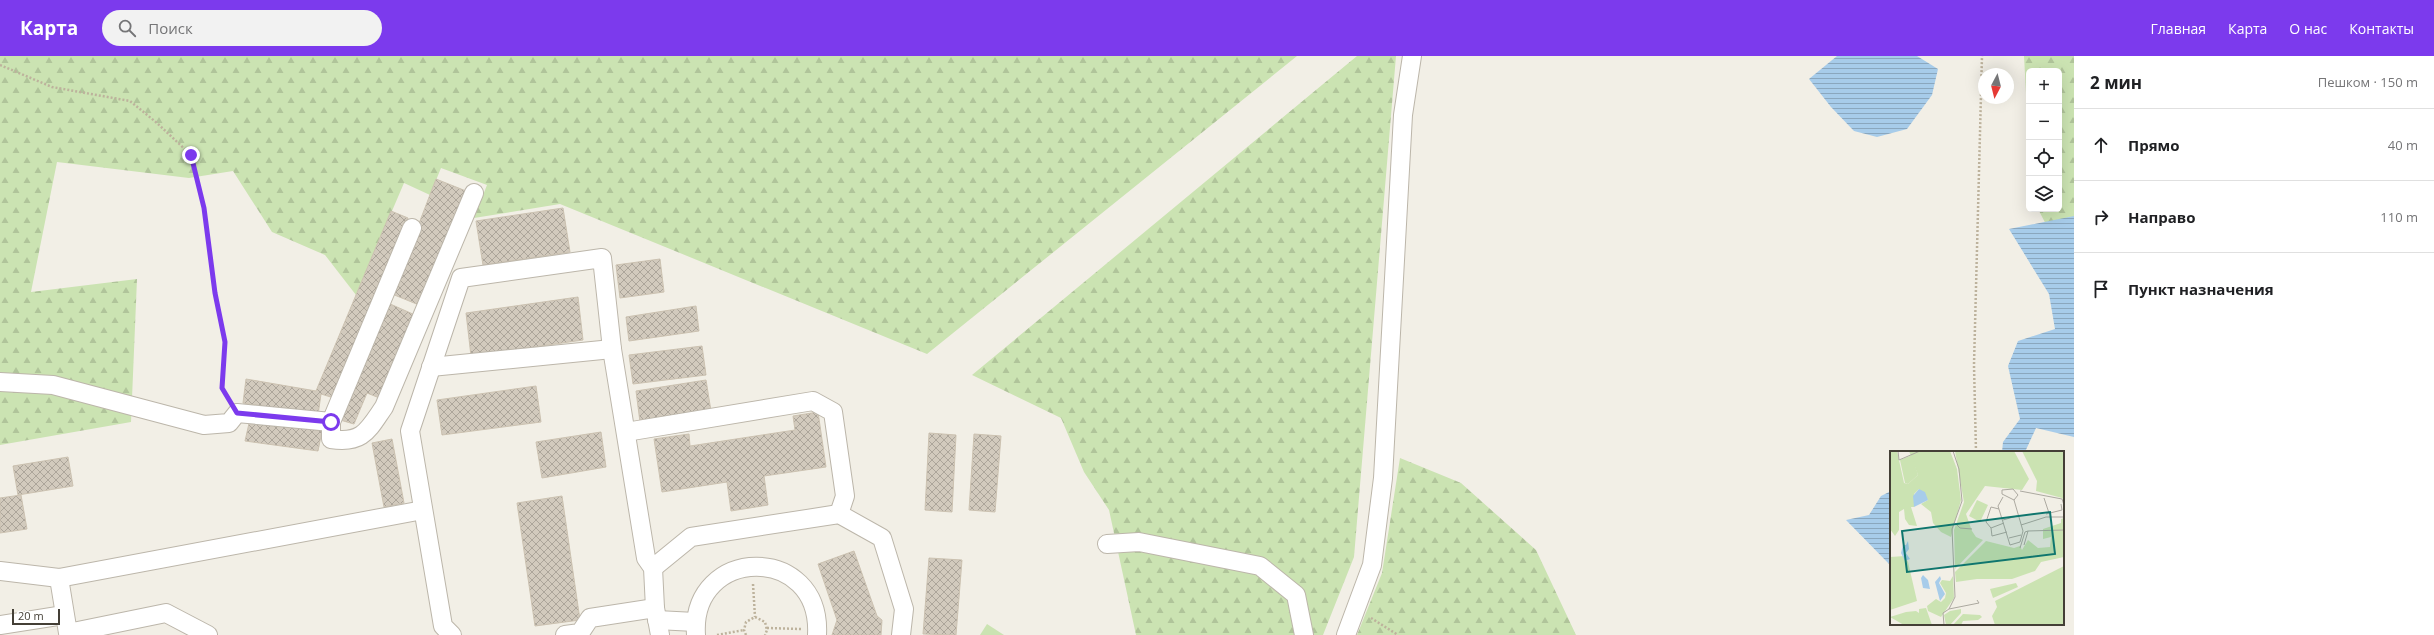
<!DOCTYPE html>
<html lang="ru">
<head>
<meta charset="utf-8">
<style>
  :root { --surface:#fff; --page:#f2f2f2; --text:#202124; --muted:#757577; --line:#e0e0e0; --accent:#7c3aed }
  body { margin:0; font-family:"Open Sans",sans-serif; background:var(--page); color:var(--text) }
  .controls { position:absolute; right:12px; top:12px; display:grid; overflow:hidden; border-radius:6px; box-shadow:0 4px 16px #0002 }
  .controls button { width:36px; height:36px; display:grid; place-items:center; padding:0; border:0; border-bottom:1px solid var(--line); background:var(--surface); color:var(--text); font:20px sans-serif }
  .compass { position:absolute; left:1978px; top:12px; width:36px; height:36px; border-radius:50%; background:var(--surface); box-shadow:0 4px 16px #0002; rotate:187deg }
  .scale { position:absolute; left:12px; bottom:10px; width:48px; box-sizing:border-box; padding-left:4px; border:2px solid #443f36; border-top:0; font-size:11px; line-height:14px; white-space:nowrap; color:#443f36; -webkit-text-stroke:3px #fff; paint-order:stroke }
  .stop { position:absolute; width:12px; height:12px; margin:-9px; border:3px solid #7c3aed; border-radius:50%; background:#fff }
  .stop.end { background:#7c3aed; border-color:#fff; box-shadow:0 1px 4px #0008 }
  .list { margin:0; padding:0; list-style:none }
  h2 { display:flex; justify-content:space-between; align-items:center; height:52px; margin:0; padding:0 16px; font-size:17px }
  h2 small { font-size:13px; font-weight:400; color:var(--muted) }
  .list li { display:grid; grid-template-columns:26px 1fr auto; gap:12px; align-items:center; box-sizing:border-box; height:72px; padding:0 16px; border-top:1px solid var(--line) }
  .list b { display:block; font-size:15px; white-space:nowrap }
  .list em { font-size:13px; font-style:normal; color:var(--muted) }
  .icon { flex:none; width:22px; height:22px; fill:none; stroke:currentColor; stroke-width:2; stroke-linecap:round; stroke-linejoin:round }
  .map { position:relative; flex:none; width:2074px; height:579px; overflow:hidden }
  header { display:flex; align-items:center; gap:24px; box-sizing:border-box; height:56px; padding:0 20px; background:var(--accent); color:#fff }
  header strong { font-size:19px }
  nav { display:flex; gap:22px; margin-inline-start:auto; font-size:14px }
  .search { width:280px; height:36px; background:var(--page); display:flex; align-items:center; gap:10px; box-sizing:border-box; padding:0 14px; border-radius:22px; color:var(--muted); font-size:15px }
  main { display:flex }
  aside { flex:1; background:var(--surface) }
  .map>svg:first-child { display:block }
</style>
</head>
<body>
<header>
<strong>Карта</strong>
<div class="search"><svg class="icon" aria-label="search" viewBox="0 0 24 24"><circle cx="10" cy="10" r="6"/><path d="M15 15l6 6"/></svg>Поиск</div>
<nav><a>Главная</a><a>Карта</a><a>О нас</a><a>Контакты</a></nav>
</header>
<main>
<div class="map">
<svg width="2074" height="579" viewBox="0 0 2074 579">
  <defs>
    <pattern id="forest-firs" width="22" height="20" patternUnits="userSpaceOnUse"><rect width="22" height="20" fill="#cbe3b2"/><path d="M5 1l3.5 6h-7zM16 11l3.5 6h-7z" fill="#b0c49a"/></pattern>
    <pattern id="water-rules" width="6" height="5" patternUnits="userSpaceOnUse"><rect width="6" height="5" fill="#a7ccea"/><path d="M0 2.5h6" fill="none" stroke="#8aa7be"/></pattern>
    <pattern id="building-cross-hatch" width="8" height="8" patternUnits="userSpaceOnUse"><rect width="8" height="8" fill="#d2cabd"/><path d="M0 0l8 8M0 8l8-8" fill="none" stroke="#aca59a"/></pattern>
  </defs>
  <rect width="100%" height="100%" fill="#f2efe6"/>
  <path fill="#cbe3b2" d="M987,568L1004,579H980Z"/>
  <g fill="url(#forest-firs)">
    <path d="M0,0H1297L927,298L560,148L474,162L487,129L441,112L430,139L404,127L356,239L325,199L272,176L233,115L189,122L57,106L31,236L137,223L131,366L0,389Z"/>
    <path d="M1357,0H1396L1354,501L1323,579H1136L1109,454L1084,416L1061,362L972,319Z"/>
    <path d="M2024,0H2074V222L2038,153H2059V15H2029V93Z"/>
    <path d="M1400,402L1461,427L1536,494L1576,579H1357L1382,517Z"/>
  </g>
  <g fill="url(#water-rules)">
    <path d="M1837,0H1917L1938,13L1932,39L1907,73L1877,81L1854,75L1831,51L1809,23Z"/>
    <path d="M2074,160V381L2036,372L2025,396H2002L2003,386L2020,363L2008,310L2018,285L2055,273L2049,238L2009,173Z"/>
    <path d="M1891,435V510L1846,464L1869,459L1881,440Z"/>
  </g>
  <g fill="url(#building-cross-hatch)" stroke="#ccc2b1">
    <path d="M436,123L466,135L419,249L392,238Z"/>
    <path d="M563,152L570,196L483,209L476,165Z"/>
    <path d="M391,155L408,162L334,342L321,338L318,359L243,347L246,323L316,335Z"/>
    <path d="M660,203L664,236L620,242L616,209Z"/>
    <path d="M578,241L583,284L471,300L466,257Z"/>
    <path d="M388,247L415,259L382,343L367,337L354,368L340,364Z"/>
    <path d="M696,250L699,275L629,285L626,261Z"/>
    <path d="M702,290L706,319L633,328L629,299Z"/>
    <path d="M706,324L711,355L640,366L636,335Z"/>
    <path d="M536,330L541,366L442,379L437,344Z"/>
    <path d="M818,356L826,411L764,420L768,449L731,455L727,426L662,436L654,383L689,378L690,390L795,374L793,360Z"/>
    <path d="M250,363L322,375L318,395L245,385Z"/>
    <path d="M601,376L606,411L542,422L536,386Z"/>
    <path d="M929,377L956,379L952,456L925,454Z"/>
    <path d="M974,378L1001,380L995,456L969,454Z"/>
    <path d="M392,383L404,447L384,451L372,387Z"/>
    <path d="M68,401L73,430L18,439L13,410Z"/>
    <path d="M21,439L27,473L0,477V442Z"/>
    <path d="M562,440L580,564L535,570L517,447Z"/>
    <path d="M854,495L877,560L882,564L881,579H832L837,564L818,508Z"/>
    <path d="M929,502L962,504L956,579L923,578Z"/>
  </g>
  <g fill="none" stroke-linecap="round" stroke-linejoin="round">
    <defs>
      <g id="minor">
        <path d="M431,311L612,293"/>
        <path d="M0,326L53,329L204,369L229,367L237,357L331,366L412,172"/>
        <path d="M331,366V383C363,388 368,374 384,351L474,137"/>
        <path d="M626,376L813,345L833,356L845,440L839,458"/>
        <path d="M1107,488L1139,486L1260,510L1296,539L1304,579"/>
        <path d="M653,512L691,481L839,458L882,482L904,553L901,579"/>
        <path d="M0,515L59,522L423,454"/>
        <path d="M59,522L68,577L166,557L208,579"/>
        <path d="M657,564L695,566"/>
        <path d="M0,569L64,559"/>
        <path d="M452,579L443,570L410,375L461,222L602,202L612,293L646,502L653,512L655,552L660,579"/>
        <path d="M565,579L580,577L590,562L655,552"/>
        <path d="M696,579C690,489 822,487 817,579"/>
        <path d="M1346,579L1372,509L1383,422L1403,59L1412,0"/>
      </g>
    </defs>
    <use href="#minor" stroke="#bcb6aa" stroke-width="20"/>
    <g stroke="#bdb29c" stroke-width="2.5" stroke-dasharray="2 2" stroke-linecap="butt">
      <path d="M0,9L52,31L130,45L157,67L191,99L204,152L215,237L225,286L222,332L229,343"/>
      <path d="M1976,396L1974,309L1982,0"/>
      <path d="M753,528L755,561"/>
      <path d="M1371,562L1398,579"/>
      <path d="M767,572L801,573"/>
      <path d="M717,579L744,574"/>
      <path d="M746,579L744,574L746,566L755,561L765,566L767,574L765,579"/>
    </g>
    <use href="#minor" stroke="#fff" stroke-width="18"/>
  </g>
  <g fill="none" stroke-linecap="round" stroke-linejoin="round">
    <path stroke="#7c3aed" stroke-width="5" d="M191,99L204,152L215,237L225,286L222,332L237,357L331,366"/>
  </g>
  <g transform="translate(1890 395)">
    <rect width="174" height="174" fill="#f2efe6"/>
    <path d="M87,49L98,54L90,71L79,65ZM63,125L64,147L51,166L38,160L37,155L46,148L51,151L55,147L56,142L50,132L52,129L60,130ZM71,158V162L60,174H56L54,164L60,160ZM73,163L90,164L92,166L88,169L73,170L71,174H63Z" fill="#cbe3b2"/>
    <path d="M0,0H7L14,32L18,33L28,24L19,0H60L67,18L71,49L61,86L51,81L43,72L41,61L31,53L38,49L29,38L24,43V56H21L27,75L19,74L15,68L14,58L9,61V79L5,85L0,78ZM65,0H124L139,28L132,39L95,35L76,63L82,80L86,86L93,89L65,118L64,79L74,51ZM132,0H174V51L172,47L146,40L147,30ZM174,67V106L151,111L145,120L122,128H87L66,131L65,121L96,90L124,97L130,95L132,99L138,89L148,97L160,96L161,86L153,88V78L171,72V68ZM15,105L18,111L27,150L0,159V106ZM174,115V174H105L102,165L107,156L105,150ZM126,132L128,136L103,147L100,138ZM36,157L42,174H14L0,166L16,161L26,160L29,162V158Z" fill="#cbe3b2"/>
    <path d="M22,4L28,24L18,33L15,32L10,9Z" fill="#cbe3b2"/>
    <path d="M29,38L35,41L38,49L24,56L23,45ZM18,90L19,98L16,102L20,108L15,110L11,102L13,94H16ZM33,124L38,129L40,138L33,137L31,127ZM50,125L51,128L49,132L55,143L50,150L45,131Z" fill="#a7ccea"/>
    <path fill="none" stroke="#aca9a0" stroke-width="1" d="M8,0L9,9L30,0M130,40L172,48L174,54M113,46L108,55L120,94L130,91L133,80L124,49L112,43V39L123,38L128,44L124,49M154,47L159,62M109,58L101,56L96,71L101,77L102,85L117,81M156,63L172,59L171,53M113,69L127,65M64,71L70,77L82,78M131,74L156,66H174M101,77L114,72M119,87L131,84M134,94L138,80L174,79M130,97L135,81L138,80M59,158L89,152L87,149M54,174L53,162L59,158L65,146L62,78L72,50L69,18L63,0"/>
    <path fill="#0f766e" fill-opacity="0.15" stroke="#0f766e" stroke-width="2" d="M160,61L165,103L17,121L12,80Z"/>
    <rect width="174" height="174" fill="none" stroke="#443f36" stroke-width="2"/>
  </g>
</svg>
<div class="controls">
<button>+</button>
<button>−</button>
<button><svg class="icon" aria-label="locate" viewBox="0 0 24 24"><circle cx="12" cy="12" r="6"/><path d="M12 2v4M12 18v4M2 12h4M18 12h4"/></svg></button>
<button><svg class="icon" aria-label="layers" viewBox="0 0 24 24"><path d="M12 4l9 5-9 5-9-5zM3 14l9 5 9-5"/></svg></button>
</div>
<svg class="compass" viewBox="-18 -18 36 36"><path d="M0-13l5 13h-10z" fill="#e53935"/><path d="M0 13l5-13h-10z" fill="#757577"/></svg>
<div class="scale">20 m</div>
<div class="stop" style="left:331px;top:366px"></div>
<div class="stop end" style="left:191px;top:99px"></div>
</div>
<aside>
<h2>2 мин<small>Пешком · 150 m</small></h2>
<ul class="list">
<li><svg class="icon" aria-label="ahead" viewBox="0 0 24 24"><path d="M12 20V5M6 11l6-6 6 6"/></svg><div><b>Прямо</b></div><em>40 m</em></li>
<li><svg class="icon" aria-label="right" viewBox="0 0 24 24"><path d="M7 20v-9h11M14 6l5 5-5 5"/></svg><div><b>Направо</b></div><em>110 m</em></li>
<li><svg class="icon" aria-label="arrive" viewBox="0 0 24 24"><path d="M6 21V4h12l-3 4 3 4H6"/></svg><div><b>Пункт назначения</b></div></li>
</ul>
</aside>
</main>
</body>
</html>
